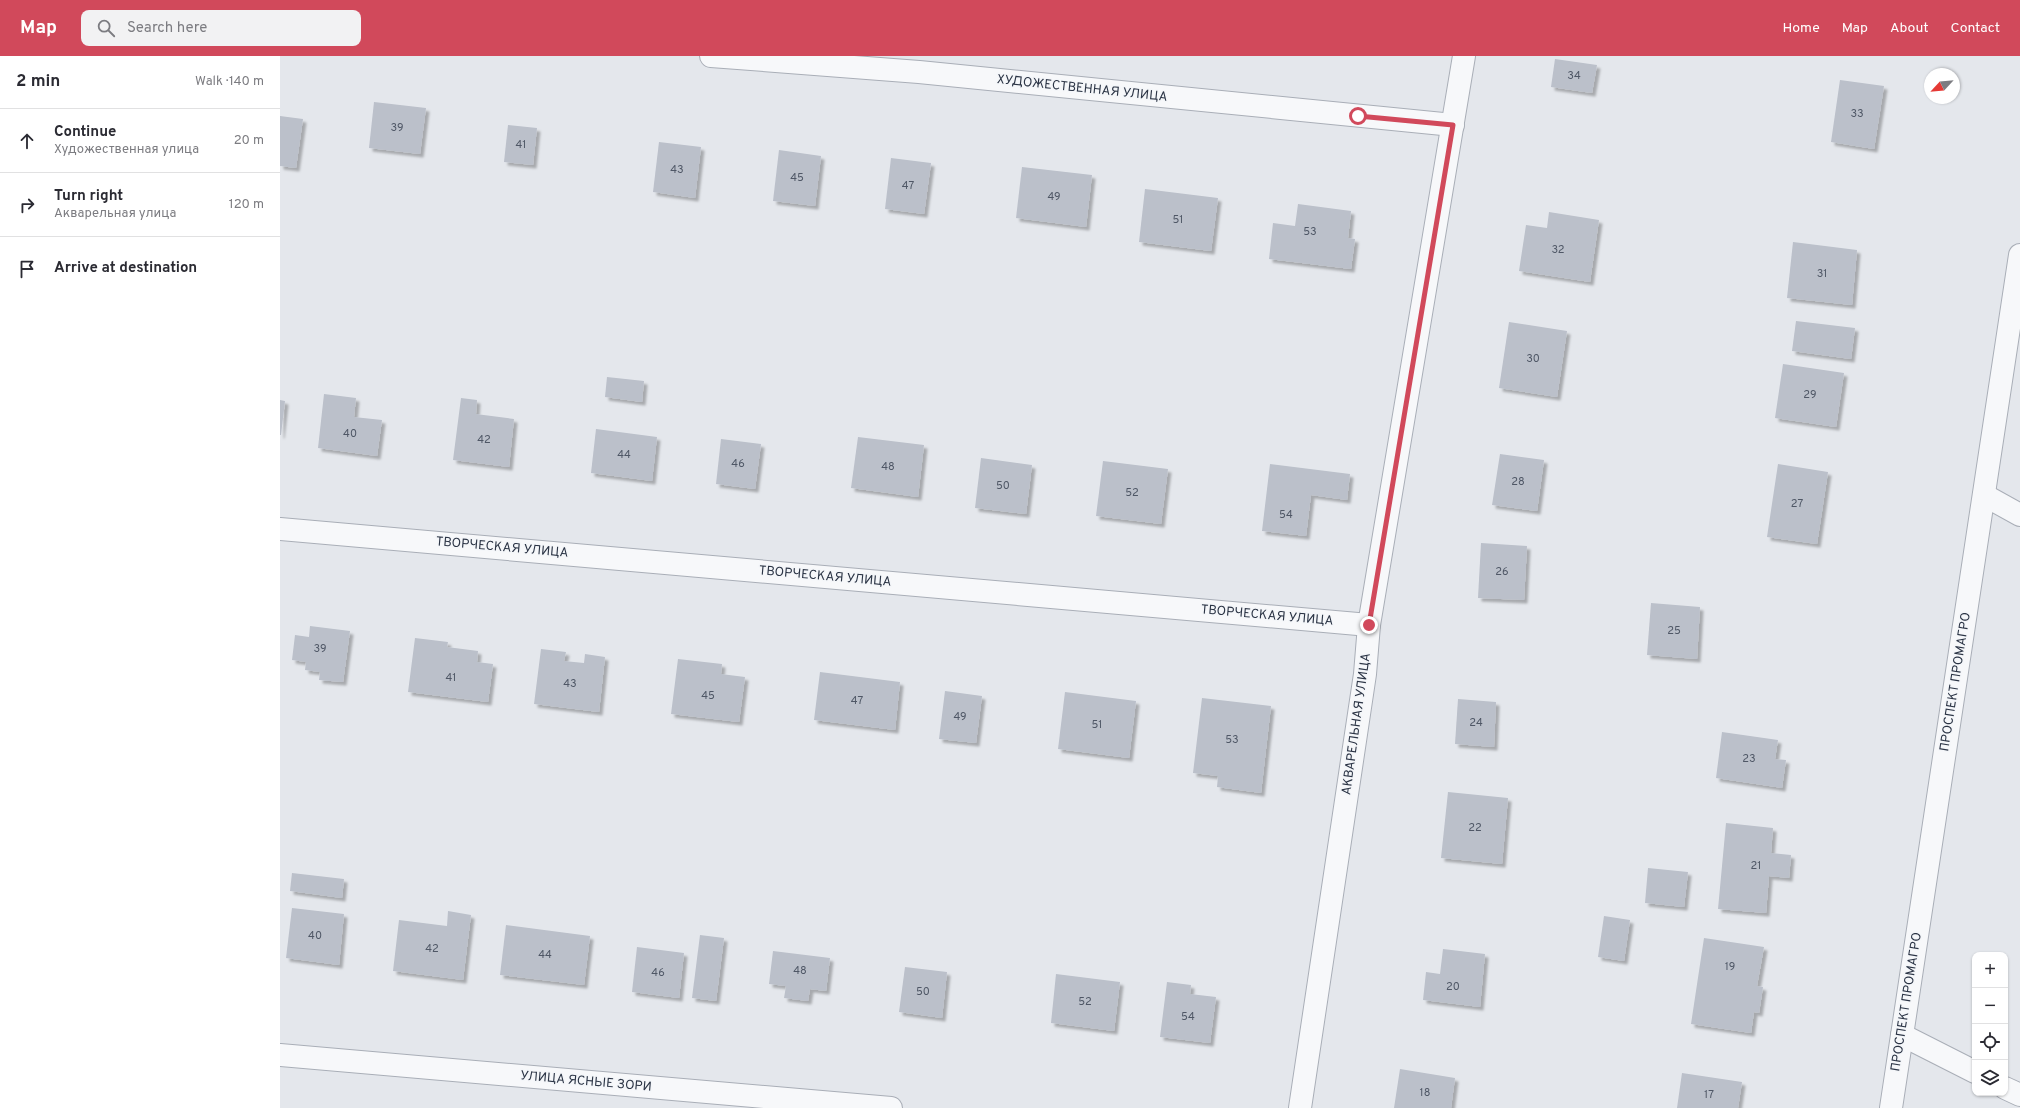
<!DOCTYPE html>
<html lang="en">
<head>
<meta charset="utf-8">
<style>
  :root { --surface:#fff; --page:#f2f2f3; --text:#2b2b33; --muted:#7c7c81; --line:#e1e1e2; --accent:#d1495b }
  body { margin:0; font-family:Overpass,sans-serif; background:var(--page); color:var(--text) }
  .controls { position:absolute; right:12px; bottom:12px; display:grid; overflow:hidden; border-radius:8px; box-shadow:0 1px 3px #0004 }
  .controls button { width:36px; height:36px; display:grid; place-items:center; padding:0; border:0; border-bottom:1px solid var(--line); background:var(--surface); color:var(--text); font:20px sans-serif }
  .compass { position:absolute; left:1644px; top:12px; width:36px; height:36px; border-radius:50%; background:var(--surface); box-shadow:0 1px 3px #0004; rotate:244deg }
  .stop { position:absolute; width:12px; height:12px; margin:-9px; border:3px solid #d1495b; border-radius:50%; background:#fff }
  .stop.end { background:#d1495b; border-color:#fff; box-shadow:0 1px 4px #0008 }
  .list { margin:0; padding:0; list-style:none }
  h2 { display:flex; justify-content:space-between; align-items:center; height:52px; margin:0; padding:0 16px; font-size:17px }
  h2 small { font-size:13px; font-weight:400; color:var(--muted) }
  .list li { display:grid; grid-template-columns:26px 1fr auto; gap:12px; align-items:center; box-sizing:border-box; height:64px; padding:0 16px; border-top:1px solid var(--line) }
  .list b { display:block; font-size:15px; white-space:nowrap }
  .list p { margin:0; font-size:13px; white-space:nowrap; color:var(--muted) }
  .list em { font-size:13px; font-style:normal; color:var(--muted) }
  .icon { flex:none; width:22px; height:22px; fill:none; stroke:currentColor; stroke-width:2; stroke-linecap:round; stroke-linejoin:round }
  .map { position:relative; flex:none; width:1740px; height:1052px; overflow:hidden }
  header { display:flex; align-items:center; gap:24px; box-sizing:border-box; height:56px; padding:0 20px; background:var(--accent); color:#fff }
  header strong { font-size:19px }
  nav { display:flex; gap:22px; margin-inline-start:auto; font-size:14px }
  .search { width:280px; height:36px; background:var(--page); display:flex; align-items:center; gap:10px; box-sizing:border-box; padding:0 14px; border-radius:8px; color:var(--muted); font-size:15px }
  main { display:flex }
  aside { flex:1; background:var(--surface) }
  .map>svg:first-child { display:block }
</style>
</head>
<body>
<header>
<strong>Map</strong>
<div class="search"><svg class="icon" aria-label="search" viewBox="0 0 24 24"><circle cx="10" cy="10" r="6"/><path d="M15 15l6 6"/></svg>Search here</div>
<nav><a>Home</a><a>Map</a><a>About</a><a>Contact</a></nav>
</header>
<main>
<aside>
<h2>2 min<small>Walk · 140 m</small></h2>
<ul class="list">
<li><svg class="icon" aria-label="ahead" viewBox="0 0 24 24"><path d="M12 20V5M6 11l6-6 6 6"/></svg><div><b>Continue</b><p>Художественная улица</p></div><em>20 m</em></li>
<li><svg class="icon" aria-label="right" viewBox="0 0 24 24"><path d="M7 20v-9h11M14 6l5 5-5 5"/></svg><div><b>Turn right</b><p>Акварельная улица</p></div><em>120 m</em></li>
<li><svg class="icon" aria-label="arrive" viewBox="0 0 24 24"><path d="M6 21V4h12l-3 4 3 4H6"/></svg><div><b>Arrive at destination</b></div></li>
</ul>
</aside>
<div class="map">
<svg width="1740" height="1052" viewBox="0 0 1740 1052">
  <defs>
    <filter id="shadow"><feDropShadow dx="3.5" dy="3.5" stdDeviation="1" flood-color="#0004"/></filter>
  </defs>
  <rect width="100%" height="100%" fill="#e4e7ec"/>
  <g fill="#bbc0ca" filter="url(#shadow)">
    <path d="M1275,3L1317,9L1312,37L1271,31Z"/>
    <path d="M1560,24L1604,30L1594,93L1551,86Z"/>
    <path d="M94,46L146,52L140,98L89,92Z"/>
    <path d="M0,60L23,63L16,112L0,110Z"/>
    <path d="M228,69L257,72L253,109L224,106Z"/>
    <path d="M379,86L421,91L415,142L373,136Z"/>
    <path d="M499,94L541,100L535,150L493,145Z"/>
    <path d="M611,102L651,107L644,158L605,153Z"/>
    <path d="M742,111L812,119L806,171L736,162Z"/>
    <path d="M865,133L938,142L931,195L859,186Z"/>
    <path d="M1018,148L1071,155L1068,182L1075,183L1071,213L989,203L993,167L1015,170Z"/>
    <path d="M1269,156L1319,164L1310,226L1239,215L1246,169L1267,172Z"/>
    <path d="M1513,186L1577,194L1572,249L1507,242Z"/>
    <path d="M1516,265L1575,272L1571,303L1512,295Z"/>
    <path d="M1229,266L1287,275L1277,341L1219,332Z"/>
    <path d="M1503,308L1564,317L1556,371L1495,362Z"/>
    <path d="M327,321L364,325L362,346L325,341Z"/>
    <path d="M44,338L76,342L74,361L102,364L97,400L38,392Z"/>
    <path d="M181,342L197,344L196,358L234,363L229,411L173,404Z"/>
    <path d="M0,344L5,345L1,379H0Z"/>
    <path d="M316,373L377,381L372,425L311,417Z"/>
    <path d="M578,381L644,389L638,441L571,432Z"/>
    <path d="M441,383L481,388L475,433L436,428Z"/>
    <path d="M1220,398L1264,404L1257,455L1212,449Z"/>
    <path d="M701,402L752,409L746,458L695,452Z"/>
    <path d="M823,405L888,413L881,468L816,460Z"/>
    <path d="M990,408L1070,418L1067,444L1031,439L1026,480L982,475Z"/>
    <path d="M1498,408L1548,416L1537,488L1487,481Z"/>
    <path d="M1201,487L1247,490L1244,544L1198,542Z"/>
    <path d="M1371,547L1420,551L1417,603L1367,599Z"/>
    <path d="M30,570L70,575L63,626L39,624L40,616L25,614L26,606L12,604L15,579L29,581Z"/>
    <path d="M135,582L168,586L167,591L198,595L197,606L213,608L208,646L128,636Z"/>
    <path d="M261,593L286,596L284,605L304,607L305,598L325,601L319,656L254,648Z"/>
    <path d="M398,603L442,608L441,618L465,621L459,666L391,658Z"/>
    <path d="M540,616L620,626L615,674L534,664Z"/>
    <path d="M665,635L702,640L696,687L659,683Z"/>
    <path d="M785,636L856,645L849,702L778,693Z"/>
    <path d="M922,642L991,650L981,737L937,731L938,720L913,717Z"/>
    <path d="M1178,643L1216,646L1214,691L1175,688Z"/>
    <path d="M1442,676L1498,684L1495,703L1506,704L1502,732L1436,722Z"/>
    <path d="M1168,736L1228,742L1222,808L1161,802Z"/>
    <path d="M1446,767L1493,772L1491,797L1511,799L1509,822L1489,820L1486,857L1438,853Z"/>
    <path d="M1368,812L1408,816L1404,851L1365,847Z"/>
    <path d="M12,817L64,823L62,842L10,835Z"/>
    <path d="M12,852L64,858L59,909L6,902Z"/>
    <path d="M168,855L191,859L183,924L113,915L119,864L167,870Z"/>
    <path d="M1324,860L1350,864L1344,905L1318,901Z"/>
    <path d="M226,869L310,880L304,929L220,919Z"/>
    <path d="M420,879L444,882L436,945L412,942Z"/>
    <path d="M1424,882L1484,891L1477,930L1483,931L1479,957L1474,956L1471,977L1411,968Z"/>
    <path d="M357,891L404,897L399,942L352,936Z"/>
    <path d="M1163,893L1205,898L1200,951L1143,944L1146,916L1160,918Z"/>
    <path d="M493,895L550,902L546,935L530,933L528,945L504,942L506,930L489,928Z"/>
    <path d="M625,911L667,916L662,962L619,956Z"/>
    <path d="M776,918L840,926L834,975L771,967Z"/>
    <path d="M887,926L911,929L910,938L936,941L930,987L880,981Z"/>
    <path d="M1120,1013L1175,1022L1171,1052H1114Z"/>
    <path d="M1402,1017L1462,1026L1458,1052H1397Z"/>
  </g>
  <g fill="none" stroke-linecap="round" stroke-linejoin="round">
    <defs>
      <g id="street">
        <path d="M431,0L639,16L1173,69"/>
        <path d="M1704,439L1740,459"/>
        <path d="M0,473L1089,569"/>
        <path d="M1622,979L1695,1016"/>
        <path d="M0,999L611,1052"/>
        <path d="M1725,1032L1740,1039"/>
        <path d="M1020,1052L1085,618L1089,569L1184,0"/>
        <path d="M1611,1052L1740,199"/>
      </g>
    </defs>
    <use href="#street" stroke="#a9aeb7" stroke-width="24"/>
    <use href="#street" stroke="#f7f8fa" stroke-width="22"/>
  </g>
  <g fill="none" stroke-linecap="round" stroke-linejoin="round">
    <path stroke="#d1495b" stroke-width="5" d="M1078,60L1173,69L1089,569"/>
  </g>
  <g text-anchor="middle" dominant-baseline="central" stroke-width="3" stroke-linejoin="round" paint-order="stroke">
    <g font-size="11" fill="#4f5766">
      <text x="1294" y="20">34</text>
      <text x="1577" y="58">33</text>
      <text x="117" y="72">39</text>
      <text x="241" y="89">41</text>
      <text x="397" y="114">43</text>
      <text x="517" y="122">45</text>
      <text x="628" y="130">47</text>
      <text x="774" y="141">49</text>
      <text x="898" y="164">51</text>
      <text x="1030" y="176">53</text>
      <text x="1278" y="194">32</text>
      <text x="1542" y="218">31</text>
      <text x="1253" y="303">30</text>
      <text x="1530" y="339">29</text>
      <text x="70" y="378">40</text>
      <text x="204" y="384">42</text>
      <text x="344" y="399">44</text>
      <text x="458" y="408">46</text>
      <text x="608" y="411">48</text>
      <text x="1238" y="426">28</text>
      <text x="723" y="430">50</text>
      <text x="852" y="437">52</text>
      <text x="1517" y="448">27</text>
      <text x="1006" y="459">54</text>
      <text x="1222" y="516">26</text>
      <text x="1394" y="575">25</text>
      <text x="40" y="593">39</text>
      <text x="171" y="622">41</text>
      <text x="290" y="628">43</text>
      <text x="428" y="640">45</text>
      <text x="577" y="645">47</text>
      <text x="680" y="661">49</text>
      <text x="1196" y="667">24</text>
      <text x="817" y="669">51</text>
      <text x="952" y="684">53</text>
      <text x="1469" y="703">23</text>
      <text x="1195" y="772">22</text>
      <text x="1476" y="810">21</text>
      <text x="35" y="880">40</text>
      <text x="152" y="893">42</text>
      <text x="265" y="899">44</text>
      <text x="1450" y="911">19</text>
      <text x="520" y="915">48</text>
      <text x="378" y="917">46</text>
      <text x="1173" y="931">20</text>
      <text x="643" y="936">50</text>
      <text x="805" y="946">52</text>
      <text x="908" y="961">54</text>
      <text x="1145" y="1037">18</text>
      <text x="1429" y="1039">17</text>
    </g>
    <g font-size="13" fill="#2b3445" stroke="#f4f6f9">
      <text transform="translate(802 33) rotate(6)">ХУДОЖЕСТВЕННАЯ УЛИЦА</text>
      <text transform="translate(222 492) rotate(5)">ТВОРЧЕСКАЯ УЛИЦА</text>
      <text transform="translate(545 521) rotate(5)">ТВОРЧЕСКАЯ УЛИЦА</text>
      <text transform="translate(987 560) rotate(5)">ТВОРЧЕСКАЯ УЛИЦА</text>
      <text transform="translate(1676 626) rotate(-81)">ПРОСПЕКТ ПРОМАГРО</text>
      <text transform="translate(1077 668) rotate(-82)">АКВАРЕЛЬНАЯ УЛИЦА</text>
      <text transform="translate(1627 946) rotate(-81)">ПРОСПЕКТ ПРОМАГРО</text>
      <text transform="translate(306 1026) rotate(5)">УЛИЦА ЯСНЫЕ ЗОРИ</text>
    </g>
  </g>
</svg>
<div class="controls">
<button>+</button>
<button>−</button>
<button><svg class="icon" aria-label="locate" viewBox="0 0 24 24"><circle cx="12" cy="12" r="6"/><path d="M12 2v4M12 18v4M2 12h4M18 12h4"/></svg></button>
<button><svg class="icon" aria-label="layers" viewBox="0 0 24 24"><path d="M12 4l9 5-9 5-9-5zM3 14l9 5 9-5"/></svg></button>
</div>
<svg class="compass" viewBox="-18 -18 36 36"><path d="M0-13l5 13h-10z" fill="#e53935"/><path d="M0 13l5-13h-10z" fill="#7c7c81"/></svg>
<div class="stop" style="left:1078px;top:60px"></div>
<div class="stop end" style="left:1089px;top:569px"></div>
</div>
</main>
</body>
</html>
